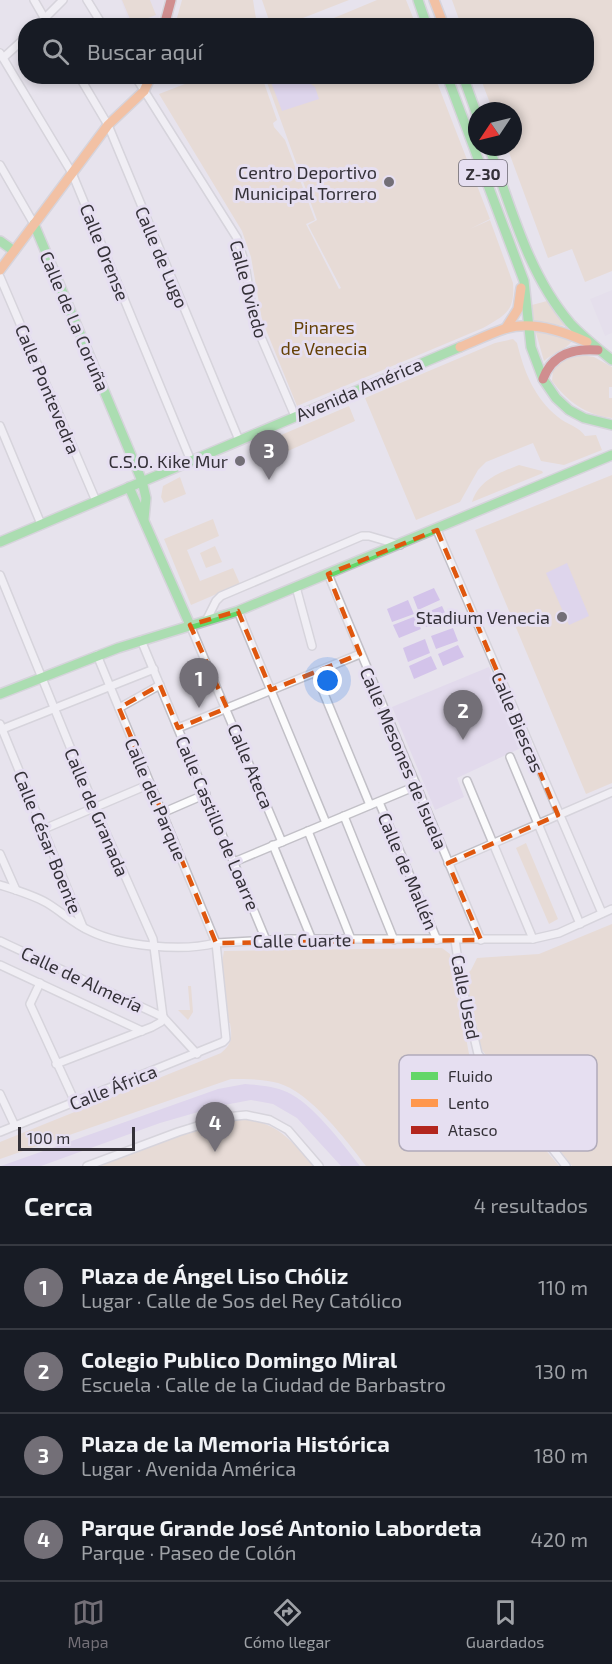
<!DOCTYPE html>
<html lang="es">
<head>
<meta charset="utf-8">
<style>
  :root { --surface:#171b24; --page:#242831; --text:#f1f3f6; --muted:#9ea1a6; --line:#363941; --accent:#736f77 }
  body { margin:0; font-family:"Exo 2",sans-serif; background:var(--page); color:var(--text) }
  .compass { position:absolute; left:468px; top:102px; width:54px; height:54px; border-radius:50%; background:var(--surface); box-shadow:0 3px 9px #0003; rotate:235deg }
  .scale { position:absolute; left:18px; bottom:15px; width:117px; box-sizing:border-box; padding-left:6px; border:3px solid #343138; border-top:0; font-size:16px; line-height:21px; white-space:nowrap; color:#343138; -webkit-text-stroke:4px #e6dff1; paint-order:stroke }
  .you { position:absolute; left:328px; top:681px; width:21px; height:21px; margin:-15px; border:4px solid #fff; border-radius:50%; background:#1a73e8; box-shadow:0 0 0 9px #1a73e833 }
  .badge { display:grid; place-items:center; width:39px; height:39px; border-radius:50%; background:var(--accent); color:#fff; font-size:20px; font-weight:700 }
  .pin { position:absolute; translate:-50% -50px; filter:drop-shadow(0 2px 3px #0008) }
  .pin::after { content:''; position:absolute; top:32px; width:21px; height:18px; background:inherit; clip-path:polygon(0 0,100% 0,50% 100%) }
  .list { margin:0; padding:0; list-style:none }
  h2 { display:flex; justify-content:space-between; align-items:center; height:78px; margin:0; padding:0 24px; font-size:26px }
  h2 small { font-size:20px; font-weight:400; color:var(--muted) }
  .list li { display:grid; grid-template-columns:39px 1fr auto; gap:18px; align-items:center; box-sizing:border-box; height:84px; padding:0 24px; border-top:2px solid var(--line) }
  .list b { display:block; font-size:22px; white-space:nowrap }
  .list p { margin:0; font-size:20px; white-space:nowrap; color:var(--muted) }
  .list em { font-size:20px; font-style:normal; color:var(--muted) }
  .icon { flex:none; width:33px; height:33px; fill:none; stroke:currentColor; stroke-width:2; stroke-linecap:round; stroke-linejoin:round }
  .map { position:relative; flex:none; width:612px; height:1166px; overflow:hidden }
  .search { position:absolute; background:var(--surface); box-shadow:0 3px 9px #0003; left:18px; right:18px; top:18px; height:66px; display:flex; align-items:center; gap:15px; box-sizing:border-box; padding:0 21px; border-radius:24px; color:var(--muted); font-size:22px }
  .sheet { height:414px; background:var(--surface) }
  nav { display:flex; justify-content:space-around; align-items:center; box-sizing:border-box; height:84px; border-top:2px solid var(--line); background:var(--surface); font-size:16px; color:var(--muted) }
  nav a { display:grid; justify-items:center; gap:3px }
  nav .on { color:var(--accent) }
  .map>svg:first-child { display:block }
</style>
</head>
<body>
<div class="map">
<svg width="612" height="1166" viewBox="0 0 612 1166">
  <rect width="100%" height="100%" fill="#e7e3ed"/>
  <g fill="#e2daec">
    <path d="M121,0H164L157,25H130Z"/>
    <path d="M612,290V333L605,336L590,299Z"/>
    <path d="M489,667L523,747L457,778L464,797L435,810L392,707Z"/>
  </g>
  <g fill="#e6d0bb">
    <path d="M122,0H150L156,15L132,24Z"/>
    <path d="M182,0H253L257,25H175Z"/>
    <path d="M262,0H349L285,25L271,26Z"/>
    <path d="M377,0H406L416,25H317Z"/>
    <path d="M452,0H612V271L585,282L572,249L548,258L507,147H513V111H493L480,77L586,76V26L461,25Z"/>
    <path d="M187,77H262L277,120L273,123L274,127L285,140L315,220L306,224L339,289L341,288L308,225L317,220L265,77H435L490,219L470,229L490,220L513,283C515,311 506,315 483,328L297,406L262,320L251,257L242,231L159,94L190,82Z"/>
    <path d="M547,301L565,326L534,321L532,305Z"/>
    <path d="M537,332L561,336L572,341C567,349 552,353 544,361L536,333Z"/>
    <path d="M513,339L517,343C524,371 534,398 558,417C566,424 580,427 585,436L596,435L602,450L564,465L541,461L533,443L486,462L478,470L460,502L416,520L365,398L495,343Z"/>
    <path d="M581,355L594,357L612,367V387H609V398H612V418C586,415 568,402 552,381L553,370L562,361Z"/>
    <path d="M349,406L355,421L288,451L281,435Z"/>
    <path d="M519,465L542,471L543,473L472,502C479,480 499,473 519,465Z"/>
    <path d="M612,475V783L586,794L475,530Z"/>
    <path d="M180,477L186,494L164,503L161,497L163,486Z"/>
    <path d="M213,519L219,536L187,550L200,581L233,568L240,584L191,605L164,539Z"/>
    <path d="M215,546L222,562L206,568L200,553Z"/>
    <path d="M526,843L558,919L549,924L516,848Z"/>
    <path d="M612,924V1166H572L482,1050L464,977L471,970L477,958L539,954Z"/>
    <path d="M442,948L450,954L470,1059L559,1166H366C346,1140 310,1092 278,1083C263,1079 246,1079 231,1079L0,1159V1142L221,1053C233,1043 232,1037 230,1023H228L222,963L224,951Z"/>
    <path d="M188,986H191L193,1012L188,1020L178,1010H190Z"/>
    <path d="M231,1118C275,1120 286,1135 314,1166H93L177,1133Z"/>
  </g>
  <g fill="#d3c3ea">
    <path d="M269,77H305L308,82L315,87L319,99L282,111Z"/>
    <path d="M567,563L589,616L569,625L546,573Z"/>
    <path d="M434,588L440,600L418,610L413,597Z"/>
    <path d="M408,600L414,614L392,622L387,609Z"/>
    <path d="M442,606L447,617L426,627L420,615Z"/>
    <path d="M416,616L421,629L399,638L393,625Z"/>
    <path d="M453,628L458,641L436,649L431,636Z"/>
    <path d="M425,639L430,653L408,662L403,648Z"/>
    <path d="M458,645L464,657L443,666L438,654Z"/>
    <path d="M431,656L437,669L414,679L409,666Z"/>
    <path d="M245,1084C259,1085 274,1086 287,1092C312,1103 343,1144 360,1166H341L297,1118L273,1104L251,1100L219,1106L160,1123L41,1166H1L218,1089Z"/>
  </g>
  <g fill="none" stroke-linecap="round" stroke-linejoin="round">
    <defs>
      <g id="street">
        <path d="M34,0L49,26"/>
        <path d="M87,0L103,26"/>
        <path d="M37,26L63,0"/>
        <path d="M0,53L72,173L191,461"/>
        <path d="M3,58L26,37"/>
        <path d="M79,76L108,125L239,440"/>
        <path d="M135,76L237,238L245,264L254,321L295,416"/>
        <path d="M0,165L34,224"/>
        <path d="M0,277L96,501"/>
        <path d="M0,426L41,524"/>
        <path d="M437,530L602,913"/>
        <path d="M328,574L481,940"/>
        <path d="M0,575L95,808L153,939L163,1017"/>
        <path d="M296,587L312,646"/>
        <path d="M238,611L326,823"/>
        <path d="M206,621L216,601L221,596L362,536H369L400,545"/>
        <path d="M190,625L282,842"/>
        <path d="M141,640L266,940"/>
        <path d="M315,672L370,805"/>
        <path d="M119,708L160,685"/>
        <path d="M0,724L83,927"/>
        <path d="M178,728L360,654"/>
        <path d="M0,730L154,669"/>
        <path d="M510,757L580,924"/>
        <path d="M467,781L533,939"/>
        <path d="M379,802L437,940"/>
        <path d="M162,813L206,794"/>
        <path d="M344,816L394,940"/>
        <path d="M44,829L150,784"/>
        <path d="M308,831L351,939"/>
        <path d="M273,845L312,940"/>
        <path d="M0,854L16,890"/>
        <path d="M234,862L416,786"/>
        <path d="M448,863L612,792"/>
        <path d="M0,885C16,890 33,895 47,903C62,912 74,924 90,931C121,946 182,952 216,943L288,939H533L559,933L612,909"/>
        <path d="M455,940L461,981L478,1054L566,1166"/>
        <path d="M0,941L163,1017L197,1054"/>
        <path d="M0,965L142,1031"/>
        <path d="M40,983L30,1004L75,1102"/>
        <path d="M56,1064L152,1027L161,1022L163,1017"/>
        <path d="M0,1094L15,1126"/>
        <path d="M0,1132L223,1042L226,1039L216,943L97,655"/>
        <path d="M87,1166L178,1132L226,1117L246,1115L270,1120L288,1130L319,1166"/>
      </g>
      <g id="fast">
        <path d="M418,0L427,26"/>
        <path d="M447,76L524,281L531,347L543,379L556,398L569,410L584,418L612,425"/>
        <path d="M463,76L477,115"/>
        <path d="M489,147C511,207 528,274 570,323C583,337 597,348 612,360"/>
        <path d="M34,224L142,481L146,498L144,519"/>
        <path d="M0,241L14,251"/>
        <path d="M129,487L190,625"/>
        <path d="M0,542L460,347"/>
        <path d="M0,694L118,648L238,611L612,455"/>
      </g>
      <g id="slow">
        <path d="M434,0L444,26"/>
        <path d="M0,270L108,125L144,91L151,76"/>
        <path d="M506,328L518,309L521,288"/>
        <path d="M460,347C475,341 489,334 504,329C530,320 563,331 587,342"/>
      </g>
      <g id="jam">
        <path d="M164,26L171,0"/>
        <path d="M543,379C552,354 573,348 598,350"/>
      </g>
    </defs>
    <use href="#street" stroke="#c2c0c7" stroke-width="10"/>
    <use href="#fast" stroke="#c2c0c7" stroke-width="12"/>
    <use href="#slow" stroke="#c2c0c7" stroke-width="12"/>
    <use href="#jam" stroke="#c2c0c7" stroke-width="12"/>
    <use href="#street" stroke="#fbfbfc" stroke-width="7"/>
    <use href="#fast" stroke="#63d668" stroke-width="9"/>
    <use href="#slow" stroke="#ff974d" stroke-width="9"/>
    <use href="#jam" stroke="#b3261e" stroke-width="9"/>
  </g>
  <path d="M0 0H612V1166H0ZM437,530L558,815L448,863L481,940L216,943L119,708L160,685L178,728L227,708L190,625L238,611L271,690L360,654L328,574Z" fill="#e7e3ed" fill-opacity=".55" fill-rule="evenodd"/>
  <path fill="none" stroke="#df570e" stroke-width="4.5" stroke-dasharray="12 8" stroke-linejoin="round" d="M437,530L558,815L448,863L481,940L216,943L119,708L160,685L178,728L227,708L190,625L238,611L271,690L360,654L328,574Z"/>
  <g fill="#736f77" stroke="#e6dff1" stroke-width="2">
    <circle cx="389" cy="182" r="6"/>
    <circle cx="240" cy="461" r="6"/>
    <circle cx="562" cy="617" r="6"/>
  </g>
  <g text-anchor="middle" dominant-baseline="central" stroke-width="6" stroke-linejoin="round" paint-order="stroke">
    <rect fill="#e6dff1" stroke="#696570" stroke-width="1.5" x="459" y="160" width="48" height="26" rx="4.5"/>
    <g font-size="16" font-weight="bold" fill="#343138">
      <text x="483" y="173">Z-30</text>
    </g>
    <g font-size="18" fill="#343138" stroke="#e6dff1" text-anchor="end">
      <text x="377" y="172">Centro Deportivo<tspan x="377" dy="21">Municipal Torrero</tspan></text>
      <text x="228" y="461">C.S.O. Kike Mur</text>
      <text x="550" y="617">Stadium Venecia</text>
    </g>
    <g font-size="18" fill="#343138" stroke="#e6dff1">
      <text transform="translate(105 252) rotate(68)">Calle Orense</text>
      <text transform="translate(162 257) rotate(67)">Calle de Lugo</text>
      <text transform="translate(249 289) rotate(75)">Calle Oviedo</text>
      <text transform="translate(75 321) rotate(67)">Calle de La Coruña</text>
      <text transform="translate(48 389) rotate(67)">Calle Pontevedra</text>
      <text transform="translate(359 389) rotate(-23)">Avenida América</text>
      <text transform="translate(518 722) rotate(67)">Calle Biescas</text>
      <text transform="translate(404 758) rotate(67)">Calle Mesones de Isuela</text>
      <text transform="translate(251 766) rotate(67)">Calle Ateca</text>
      <text transform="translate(156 799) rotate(67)">Calle del Parque</text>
      <text transform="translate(97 812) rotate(67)">Calle de Granada</text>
      <text transform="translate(218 823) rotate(67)">Calle Castillo de Loarre</text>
      <text transform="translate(48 842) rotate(68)">Calle César Boente</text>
      <text transform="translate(408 871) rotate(67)">Calle de Mallén</text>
      <text transform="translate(302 940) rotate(-1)">Calle Cuarte</text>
      <text transform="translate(82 979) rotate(25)">Calle de Almería</text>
      <text transform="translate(466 997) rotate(79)">Calle Used</text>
      <text transform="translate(113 1087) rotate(-22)">Calle África</text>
    </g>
    <g font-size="18" fill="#654106" stroke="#e6dff1">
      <text x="324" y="327">Pinares<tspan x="324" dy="21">de Venecia</tspan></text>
    </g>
  </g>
  <rect x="399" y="1055" width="198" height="96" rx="9" fill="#e6dff1" stroke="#b1abba" stroke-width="1.5"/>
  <rect x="411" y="1072" width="27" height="8" fill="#63d668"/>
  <rect x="411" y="1099" width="27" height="8" fill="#ff974d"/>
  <rect x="411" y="1126" width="27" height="8" fill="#b3261e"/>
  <g font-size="16" fill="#343138">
    <text x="448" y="1082">Fluido</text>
    <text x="448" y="1109">Lento</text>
    <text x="448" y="1136">Atasco</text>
  </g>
</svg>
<svg class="compass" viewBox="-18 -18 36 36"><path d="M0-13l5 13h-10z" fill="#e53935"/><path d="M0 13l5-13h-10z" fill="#9ea1a6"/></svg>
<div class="scale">100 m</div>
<div class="you"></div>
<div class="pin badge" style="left:199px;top:708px">1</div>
<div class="pin badge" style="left:463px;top:740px">2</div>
<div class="pin badge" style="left:269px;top:480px">3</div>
<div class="pin badge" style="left:215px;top:1152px">4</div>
<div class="search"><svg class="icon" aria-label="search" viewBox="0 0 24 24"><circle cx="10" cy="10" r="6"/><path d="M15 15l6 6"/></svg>Buscar aquí</div>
</div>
<section class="sheet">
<h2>Cerca<small>4 resultados</small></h2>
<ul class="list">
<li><span class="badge">1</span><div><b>Plaza de Ángel Liso Chóliz</b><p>Lugar · Calle de Sos del Rey Católico</p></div><em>110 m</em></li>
<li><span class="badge">2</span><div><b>Colegio Publico Domingo Miral</b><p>Escuela · Calle de la Ciudad de Barbastro</p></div><em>130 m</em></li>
<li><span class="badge">3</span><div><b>Plaza de la Memoria Histórica</b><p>Lugar · Avenida América</p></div><em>180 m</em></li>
<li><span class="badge">4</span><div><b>Parque Grande José Antonio Labordeta</b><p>Parque · Paseo de Colón</p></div><em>420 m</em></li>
</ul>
</section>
<nav>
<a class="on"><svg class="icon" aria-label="map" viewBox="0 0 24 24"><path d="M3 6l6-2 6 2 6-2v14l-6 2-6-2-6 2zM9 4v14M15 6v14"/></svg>Mapa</a>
<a><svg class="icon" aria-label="directions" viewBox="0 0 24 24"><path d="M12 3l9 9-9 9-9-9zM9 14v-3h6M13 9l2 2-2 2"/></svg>Cómo llegar</a>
<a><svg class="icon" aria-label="saved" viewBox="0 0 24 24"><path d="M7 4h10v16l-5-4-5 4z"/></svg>Guardados</a>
</nav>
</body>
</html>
